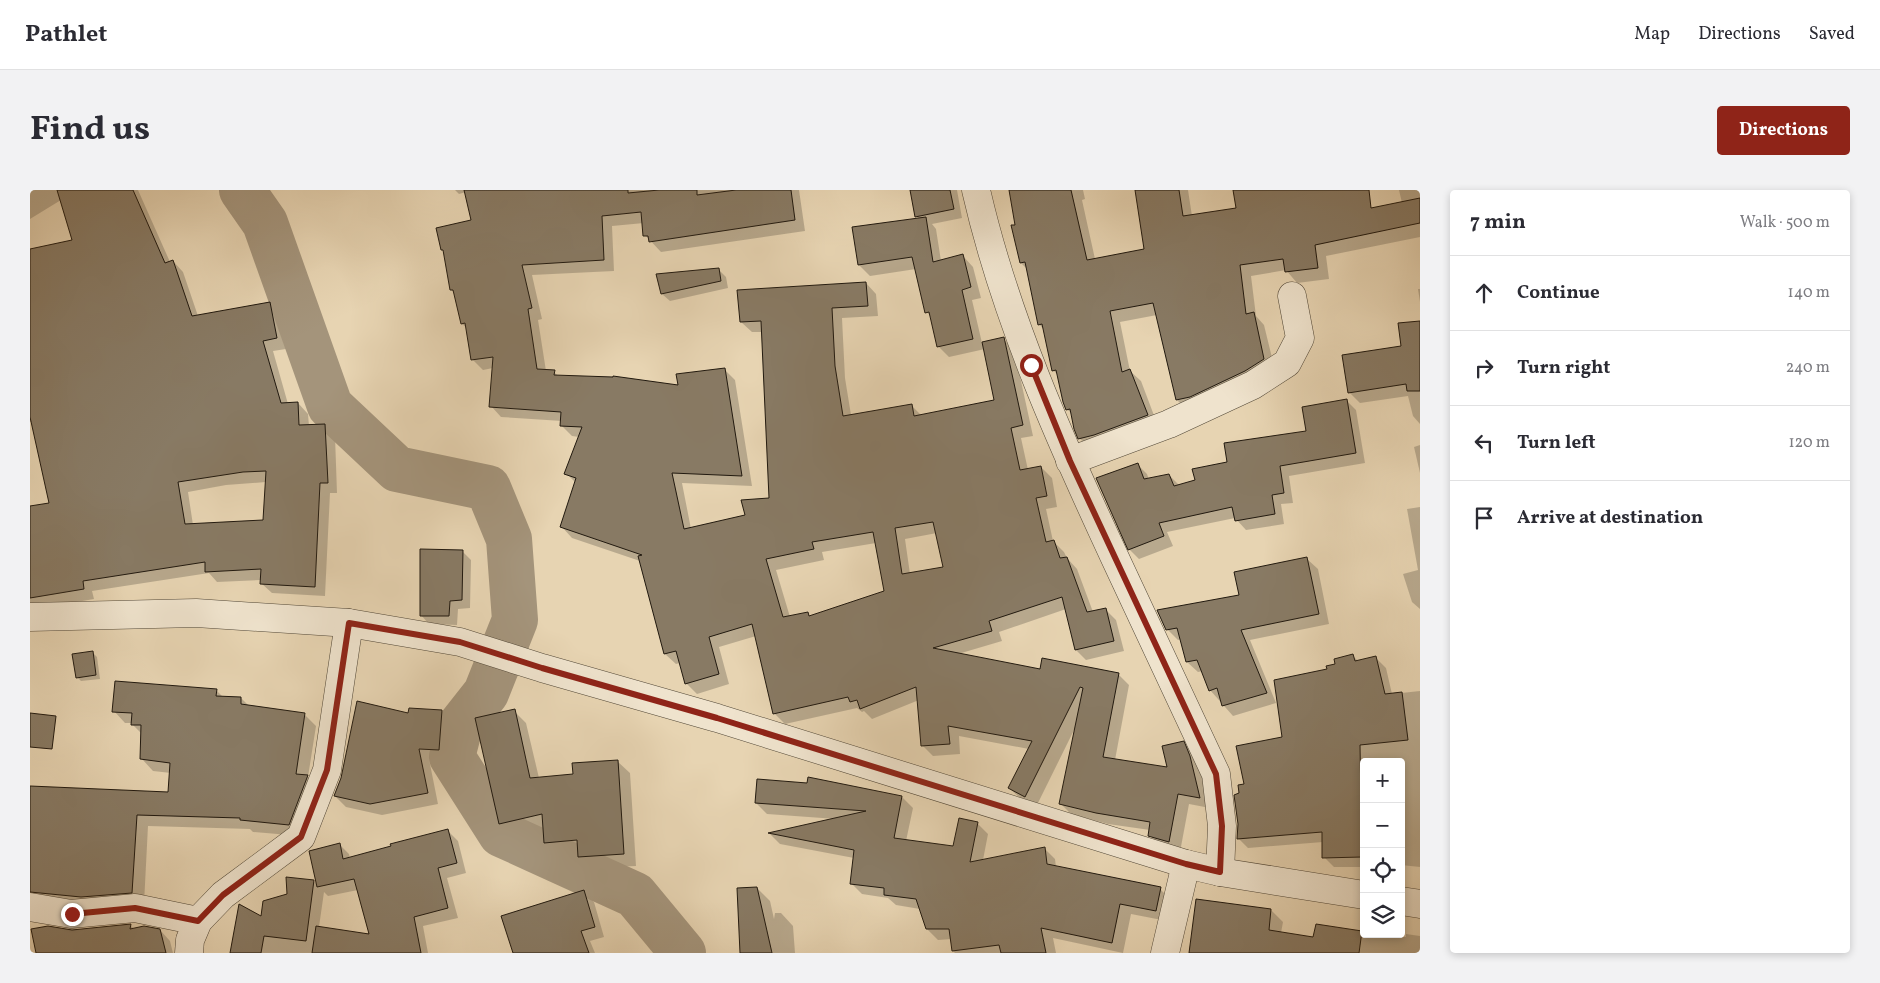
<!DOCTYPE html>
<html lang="en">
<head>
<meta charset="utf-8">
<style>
  :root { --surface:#fff; --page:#f2f2f3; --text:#2b2b33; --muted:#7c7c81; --line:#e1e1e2; --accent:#8f2418 }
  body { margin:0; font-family:Vollkorn,serif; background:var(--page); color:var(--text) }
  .controls { position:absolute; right:15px; bottom:15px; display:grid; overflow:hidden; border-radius:5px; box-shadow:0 2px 8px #0003 }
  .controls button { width:45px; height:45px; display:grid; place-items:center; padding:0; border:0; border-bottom:1px solid var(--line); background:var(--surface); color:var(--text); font:25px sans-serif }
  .stop { position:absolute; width:15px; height:15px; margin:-11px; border:4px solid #8f2418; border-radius:50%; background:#fff }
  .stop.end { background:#8f2418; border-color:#fff; box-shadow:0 1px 5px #0008 }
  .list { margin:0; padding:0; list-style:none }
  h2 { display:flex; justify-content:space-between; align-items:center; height:65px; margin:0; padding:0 20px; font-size:21px }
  h2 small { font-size:16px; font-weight:400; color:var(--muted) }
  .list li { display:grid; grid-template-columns:32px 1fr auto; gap:15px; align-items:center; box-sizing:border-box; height:75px; padding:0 20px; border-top:1px solid var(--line) }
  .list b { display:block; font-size:19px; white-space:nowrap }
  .list em { font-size:16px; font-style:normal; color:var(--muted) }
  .icon { flex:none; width:28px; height:28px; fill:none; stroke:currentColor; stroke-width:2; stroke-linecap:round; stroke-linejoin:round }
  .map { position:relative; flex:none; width:1390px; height:763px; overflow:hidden; border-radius:5px }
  header { display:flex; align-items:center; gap:30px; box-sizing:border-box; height:70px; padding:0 25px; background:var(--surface); border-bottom:1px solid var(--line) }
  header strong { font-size:24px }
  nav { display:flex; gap:28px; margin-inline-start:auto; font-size:18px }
  .intro { display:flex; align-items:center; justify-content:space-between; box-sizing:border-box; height:120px; padding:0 30px }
  h1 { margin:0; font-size:35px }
  .button { padding:12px 22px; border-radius:5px; background:var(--accent); color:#fff; font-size:18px; font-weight:700 }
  main { display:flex; gap:30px; padding:0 30px }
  aside { flex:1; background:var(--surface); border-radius:5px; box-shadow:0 2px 8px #0003 }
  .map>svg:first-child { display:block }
</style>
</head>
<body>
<header>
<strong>Pathlet</strong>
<nav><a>Map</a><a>Directions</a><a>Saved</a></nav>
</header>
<div class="intro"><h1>Find us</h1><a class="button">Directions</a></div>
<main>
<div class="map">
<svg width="1390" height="763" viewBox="0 0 1390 763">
  <rect width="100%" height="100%" fill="#e7d4b2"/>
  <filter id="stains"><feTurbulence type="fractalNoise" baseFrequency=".004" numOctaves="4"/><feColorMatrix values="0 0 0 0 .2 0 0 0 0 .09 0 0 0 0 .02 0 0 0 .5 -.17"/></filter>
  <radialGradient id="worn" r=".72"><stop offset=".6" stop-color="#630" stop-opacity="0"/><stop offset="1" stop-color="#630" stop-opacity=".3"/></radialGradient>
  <g fill="#0003" fill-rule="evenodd">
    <path d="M0,0H108L140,72L143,71L153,82L168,126L240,114L250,124L256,159L243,161L258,214L268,213L278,224L279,236H294L305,246L307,303H300L295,406L242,403L231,393V390L187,392L179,383L62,401L64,409L0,420V317L21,314L2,232H0V61L43,51L31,10L0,29ZM236,292L234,331L163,335L158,302L196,295Z"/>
    <path d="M425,0H769L775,41L631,62L615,45L614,33L582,36L584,81L502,85L512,129L508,130L516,181L524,182L529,187L650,197L694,179L705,190L722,296L652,293L661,339L716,326L740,309L733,142H722L711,132L836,93L846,104L848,126L812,128L815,188L821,225L881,215L892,226L966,210L955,159L919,167L908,156L901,127L897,122L886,79L840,86L829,75L889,29L886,26L881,0H927L932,28L902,34L906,39L911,71L933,66L943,77L951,108L942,110L952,153L973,149L984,159L1003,246L991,248L998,280L1011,277L1022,288L1027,317L1016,319L1023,351L1034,362L1037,368L1047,379L1063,422L1075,419L1086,430L1094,461L1056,470L1046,460L1036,419L969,442L972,451L928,464L1011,480L1088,484L1099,495L1085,570L1138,579L1153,552L1164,563L1171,577L1180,618L1159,614L1150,662L1130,656L1120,645V640L1078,634L1041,624L1031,614L1046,536L1006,617L990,608L979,598L999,559L929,546L930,564L903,566L892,555L889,510L842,529L834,521L832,522L827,518L755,534L744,523L726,446L689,457L699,494L667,504L656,493L650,473L646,474L635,464L610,371L542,348L532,337L546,293L536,283L549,247L542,246L532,236V231L471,227L461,216L463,178L453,180L442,169L437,138L432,134L426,104L421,100L415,62L442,31L436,2L429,4ZM907,343L914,378L880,384L875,349ZM846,353L855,402L781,427L777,423L760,427L746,380L794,370L792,362Z"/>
    <path d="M981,0H1053L1055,9L1052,10L1065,69L1116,60L1106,0H1158L1162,26L1207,19L1204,0H1327L1333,21L1372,13L1369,0H1390V47L1296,66L1299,89L1267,93L1256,80L1221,86L1226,126L1234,135L1245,180L1158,221L1147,210L1127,125L1090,132L1100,181L1111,191L1128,236L1061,259L1049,248L1042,224L1037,219L1028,185L1023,180L1015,141L1009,134L998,80L991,73Z"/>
    <path d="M689,80L696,87L698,98L640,111L632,104L628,85Z"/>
    <path d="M1388,99H1390V112Z"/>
    <path d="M1390,132V234L1383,226L1378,206L1330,213L1319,202L1372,157Z"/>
    <path d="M1316,210L1326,220L1335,273L1259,286L1263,313L1251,314L1254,334L1216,340L1205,328L1137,342L1143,356L1109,369L1099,359L1107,274L1117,284L1119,290L1139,285L1149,295L1166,291L1198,273L1278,242Z"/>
    <path d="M1390,255V283L1384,257Z"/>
    <path d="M1390,317V419L1382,412L1373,384L1388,380L1377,319Z"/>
    <path d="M432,361L441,370L440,418L428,419L427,435L399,434L391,425Z"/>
    <path d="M1277,369L1288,379L1299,434L1220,450L1246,513L1203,526L1180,500L1173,481L1168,482L1157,472L1152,449L1148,450L1137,439L1210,406Z"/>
    <path d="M63,463L67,467L70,489L51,491L47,487Z"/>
    <path d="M1323,466L1329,472L1346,468L1356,478L1362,504L1390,501V677L1371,675V572H1334V677H1304L1294,667L1293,652L1218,658L1208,648L1210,604L1215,595L1253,548L1298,480Z"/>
    <path d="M186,500L193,507L211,508L219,516L274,524L286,536L278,587L289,598L271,646L223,642L220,639L118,636L114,714L0,715V597L139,603L141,583L123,581L112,569V544L101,533H95L84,521Z"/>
    <path d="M411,521L422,533L420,571L399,569L408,614L352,625L316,617L305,606L313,588L380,524Z"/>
    <path d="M484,521L496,533L509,588L544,586L587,571L600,583L606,676L562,678L550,666L549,663L528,665L515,653L514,638L482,646L470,633Z"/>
    <path d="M872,607L883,618L876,651L924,657L947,633L958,644L953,670L1014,658L1025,669L1026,677L1130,699L1141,710L1137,731L1101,724L1093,763L1023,748L1026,763H925L923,761L922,749L908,750L897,739L890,719L866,715L858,708L832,704L821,693L824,668L750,654L740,644L806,629L737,624L726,613Z"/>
    <path d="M418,641L428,651L436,683L417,688L428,728L393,736L398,763H202L232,728L259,705L284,691L288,695L280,661L282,660L309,654L319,664L320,669ZM328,700L340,746L289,737L294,702L298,706Z"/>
    <path d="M727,698L740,711L744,729L745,723H751L763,736L765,763H712Z"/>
    <path d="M554,702L564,712L574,747L560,751L565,763H484Z"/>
    <path d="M1167,710L1241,720L1253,732L1251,743L1284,748L1287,735L1334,742V744L1376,747V744L1390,746V763H1160Z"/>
    <path d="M100,735L104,739L130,740L140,751L143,763H7L42,741Z"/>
  </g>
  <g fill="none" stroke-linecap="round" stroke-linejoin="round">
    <path stroke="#a4947b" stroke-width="46" d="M212,0L235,33L300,216L367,279L458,298L479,349L485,430L456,503L430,536L422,567L471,644L605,705L653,763"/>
  </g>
  <g fill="#887a64" stroke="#21190f" fill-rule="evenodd">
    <path d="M27,0H103L135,73L143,70L162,126L240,112L247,148L233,151L251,213L268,212L269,235L295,234L298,293H290L285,397L230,394L231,379L175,382V372L53,391L54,399L0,408V316L19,313L0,227V59L42,50ZM236,281L233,330L155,334L148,292L213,282Z"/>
    <path d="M434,0H598V3L629,0H667V5L706,0H761L765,30L619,52L618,46H613L611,22L572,26L574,70L492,75L502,118L498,119L507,179L525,180L524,185L583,187V186L648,195L646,184L695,178L712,286L642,283L654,339L715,325L711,310L739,308L731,131L710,132L707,100L836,92L838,116L802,118L805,176L813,226L882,214L884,226L964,210L952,152L974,147L993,235L981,238L990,280L1011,276L1017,306L1006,308L1016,352L1024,350L1030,368L1037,367L1057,422L1076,418L1084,451L1045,460L1032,407L959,431L962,441L903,458L1010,479L1012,468L1089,483L1073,567L1137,577L1132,556L1154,551L1160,566L1170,608L1148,604L1139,652L1118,646L1120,632L1066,623L1029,614L1053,498L1050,497L995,607L978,598L1002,551L918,536L920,554L891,556L886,497L830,519L827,510L820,512L818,507L743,524L722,434L679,447L689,484L655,494L646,461L634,464L608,366L612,365L530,337L546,288L534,284L552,237L530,236L531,222L459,217L463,167L441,170L435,133L431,134L423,100H420L413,60H411L406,38L441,30ZM903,332L913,377L872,384L865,338ZM843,342L854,401L779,426L778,422L753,427L736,369L784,359L782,352Z"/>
    <path d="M880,0H920L924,19L885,27Z"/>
    <path d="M979,0H1041L1057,70L1114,59L1105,0H1149L1153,26L1206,18L1203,0H1339L1341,18L1390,8V33L1285,55L1288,78L1255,82L1253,69L1210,75L1216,124L1224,122L1234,169L1215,181L1160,207L1146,210L1123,113L1080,121L1092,182L1100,179L1118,225L1064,245L1048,249L1044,239L1040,219L1036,220L1033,212L1026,180L1022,181L1012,134L1008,135L995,72L990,73L981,35H985Z"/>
    <path d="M896,27L903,72L933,64L941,97L932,100L943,149L907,157L899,122L895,123L882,67L828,75L822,37Z"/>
    <path d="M689,78L691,91L631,104L626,84Z"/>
    <path d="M1390,131V201H1377L1376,194L1318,203L1312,165L1371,156L1368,133Z"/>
    <path d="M1317,209L1326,263L1250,276L1254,303L1242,305L1245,324L1205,331L1202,317L1129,333L1134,346L1098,360L1066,288L1108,273L1114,289L1139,284L1144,296L1165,290L1162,279L1197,272L1194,253L1276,241L1272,217Z"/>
    <path d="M390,359L433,360L432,410L420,411L419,426H390Z"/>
    <path d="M1277,367L1289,424L1211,440L1237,503L1192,516L1187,498L1179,501L1167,470L1156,472L1147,438L1136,440L1127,420L1209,405L1204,382Z"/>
    <path d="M63,461L66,485L46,488L42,464Z"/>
    <path d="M1323,464L1325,471L1346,466L1355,504L1372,502L1378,550L1330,555L1332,667L1292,668V642L1207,649L1208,634L1204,605L1209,603L1208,595L1214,594L1206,556L1252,547L1244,490L1297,479L1296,476L1305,474L1304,469Z"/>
    <path d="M85,491L187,499L186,506L211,507V514L275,523L266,584L278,585L259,635L210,630V628L107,625L102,703L51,707L0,702V596L138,602L140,573L110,569L111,535H101L102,523L82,522Z"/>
    <path d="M327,511L378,523L379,518L412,520L409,560L389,559L398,603L340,614L304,606L311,588Z"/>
    <path d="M485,519L500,588L543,584L542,573L588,570L594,664L548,667L547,650L514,653L512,624L469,634L445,528Z"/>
    <path d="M0,523L26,526L22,559L0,557Z"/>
    <path d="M778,587L872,606L864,648L923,656L929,628L948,632L940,672L1015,657L1017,674L1131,697L1126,721L1090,714L1082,753L1011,738L1016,763H971L969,755L922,761L919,739H896L886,709L854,705V698L820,694L824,660L738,643L836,621L725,613L727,589L777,593Z"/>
    <path d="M418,639L427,673L408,678L418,718L384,727L391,763H282L286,736L339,744L324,689L287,697L279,661L310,653L313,669L361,656L360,654Z"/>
    <path d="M256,687L284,690L276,751L234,746L231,763H200L209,714L231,726L233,711L257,704Z"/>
    <path d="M727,697L742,763H710L707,698Z"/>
    <path d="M554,700L565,737L551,741L559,763H483L471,726Z"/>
    <path d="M1166,709L1241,719L1239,740L1283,747L1286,734L1332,741L1329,763H1159Z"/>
    <path d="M101,734L100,739L114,736L130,739L136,763H6L1,739L18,736L42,740Z"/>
  </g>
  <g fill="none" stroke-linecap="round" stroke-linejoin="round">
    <defs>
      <g id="minor">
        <path d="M946,0C975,127 1030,250 1085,368C1119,440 1153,512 1186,584L1192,636L1190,682"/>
        <path d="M1040,271L1139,234L1223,195L1257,173L1270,148L1262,106"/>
        <path d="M0,427L166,423L319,433L430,452L512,478L687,528L1156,674L1190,682L1334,705"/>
        <path d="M1371,711L1390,714"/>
        <path d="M0,717L41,724L105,718L168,731"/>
        <path d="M159,763L160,750L168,731L193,705L271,647L297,580L319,433"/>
        <path d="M1135,763L1156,674"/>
      </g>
    </defs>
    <use href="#minor" stroke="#524838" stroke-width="29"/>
    <use href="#minor" stroke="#efe3cd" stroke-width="28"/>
  </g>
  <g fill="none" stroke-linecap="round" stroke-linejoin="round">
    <path stroke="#8f2418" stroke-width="6" d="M42,724L105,718L168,731L193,705L271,647L297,580L319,433L430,452L512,478L687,528L1156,674L1190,682L1192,636L1186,584L1040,271L1001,175"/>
  </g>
  <rect width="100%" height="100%" filter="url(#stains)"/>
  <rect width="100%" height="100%" fill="url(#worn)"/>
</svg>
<div class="controls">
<button>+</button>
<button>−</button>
<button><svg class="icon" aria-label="locate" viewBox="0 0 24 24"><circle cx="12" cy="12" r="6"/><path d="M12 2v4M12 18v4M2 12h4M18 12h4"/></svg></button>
<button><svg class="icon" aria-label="layers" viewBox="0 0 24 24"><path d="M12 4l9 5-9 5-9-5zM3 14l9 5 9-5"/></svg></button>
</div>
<div class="stop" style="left:1001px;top:175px"></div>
<div class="stop end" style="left:42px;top:724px"></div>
</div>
<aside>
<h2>7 min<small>Walk · 500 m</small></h2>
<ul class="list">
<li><svg class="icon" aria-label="ahead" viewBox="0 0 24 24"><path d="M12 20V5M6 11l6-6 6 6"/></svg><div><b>Continue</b></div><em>140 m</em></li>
<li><svg class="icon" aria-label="right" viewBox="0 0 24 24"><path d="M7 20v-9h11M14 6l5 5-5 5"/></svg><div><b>Turn right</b></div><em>240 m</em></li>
<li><svg class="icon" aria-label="left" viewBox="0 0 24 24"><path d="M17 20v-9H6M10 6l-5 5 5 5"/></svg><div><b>Turn left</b></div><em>120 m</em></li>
<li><svg class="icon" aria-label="arrive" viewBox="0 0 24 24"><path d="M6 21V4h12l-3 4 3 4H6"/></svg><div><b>Arrive at destination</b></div></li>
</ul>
</aside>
</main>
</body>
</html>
